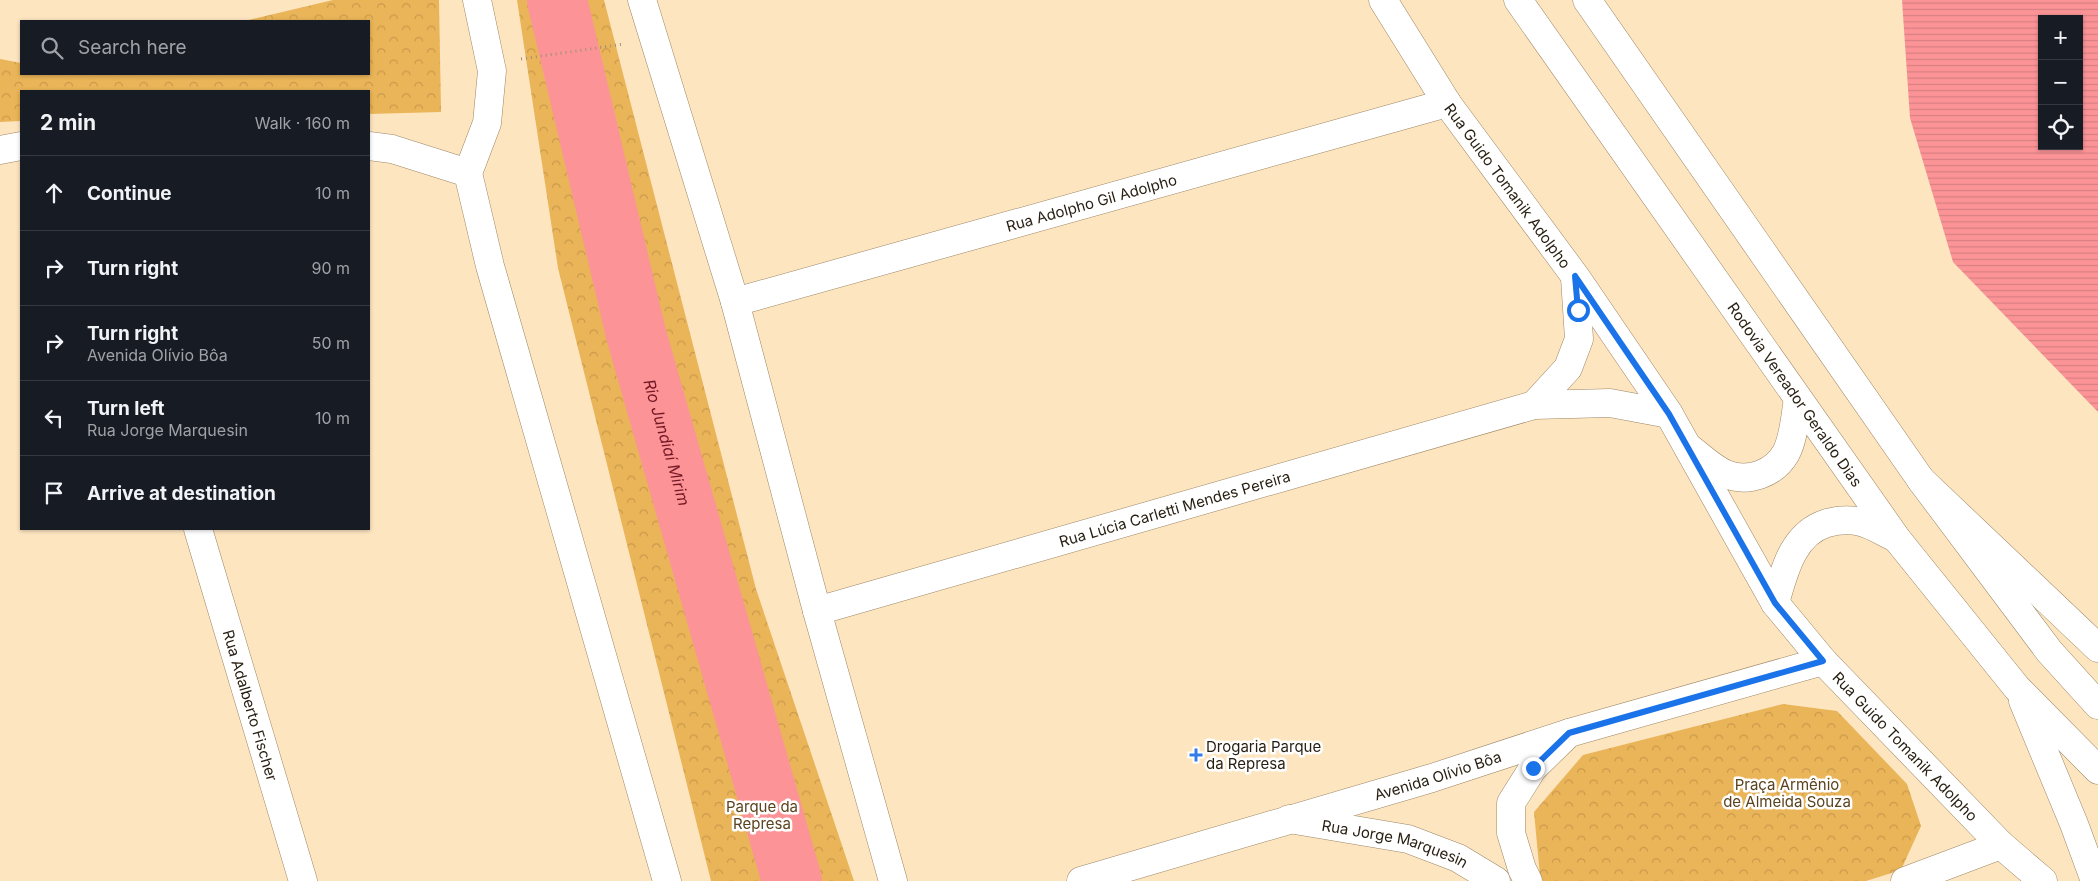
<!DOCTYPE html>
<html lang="en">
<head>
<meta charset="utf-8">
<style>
  :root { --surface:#171b24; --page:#242831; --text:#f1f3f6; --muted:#9ea1a6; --line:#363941 }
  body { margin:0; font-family:Inter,sans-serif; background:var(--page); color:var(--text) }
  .controls { position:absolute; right:15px; top:15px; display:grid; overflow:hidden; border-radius:0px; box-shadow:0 1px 4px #0004 }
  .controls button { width:45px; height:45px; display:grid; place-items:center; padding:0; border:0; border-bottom:1px solid var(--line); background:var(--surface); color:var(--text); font:25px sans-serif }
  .stop { position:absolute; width:15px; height:15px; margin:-11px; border:4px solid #1a73e8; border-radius:50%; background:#fff }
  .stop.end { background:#1a73e8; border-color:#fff; box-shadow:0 1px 5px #0008 }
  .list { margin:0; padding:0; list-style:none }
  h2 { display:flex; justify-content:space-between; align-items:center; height:65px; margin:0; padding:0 20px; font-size:21px }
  h2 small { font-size:16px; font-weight:400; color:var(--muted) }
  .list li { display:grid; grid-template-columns:32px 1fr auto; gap:15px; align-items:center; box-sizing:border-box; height:75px; padding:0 20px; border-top:1px solid var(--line) }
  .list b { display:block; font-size:19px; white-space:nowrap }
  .list p { margin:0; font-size:16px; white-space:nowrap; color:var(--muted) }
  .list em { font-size:16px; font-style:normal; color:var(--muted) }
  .icon { flex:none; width:28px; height:28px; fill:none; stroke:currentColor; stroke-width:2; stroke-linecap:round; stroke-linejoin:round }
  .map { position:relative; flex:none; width:2098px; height:881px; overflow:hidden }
  .search { position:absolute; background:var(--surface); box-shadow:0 1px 4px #0004; left:20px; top:20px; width:350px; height:55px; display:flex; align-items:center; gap:12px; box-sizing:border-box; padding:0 18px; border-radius:0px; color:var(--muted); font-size:19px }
  .panel { position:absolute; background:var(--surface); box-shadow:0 1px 4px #0004; left:20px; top:90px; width:350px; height:440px; border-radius:0px }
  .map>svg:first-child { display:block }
</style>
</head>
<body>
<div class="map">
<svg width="2098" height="881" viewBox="0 0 2098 881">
  <defs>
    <pattern id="park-crowns" width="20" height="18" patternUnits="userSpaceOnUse" patternTransform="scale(1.25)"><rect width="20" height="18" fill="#eab458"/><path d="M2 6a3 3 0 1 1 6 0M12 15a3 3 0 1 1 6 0" fill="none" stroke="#c99a4c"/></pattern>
    <pattern id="water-rules" width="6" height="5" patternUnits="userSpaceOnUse" patternTransform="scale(1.25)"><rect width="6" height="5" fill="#fc9497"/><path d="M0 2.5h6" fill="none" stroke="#d87f81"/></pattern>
  </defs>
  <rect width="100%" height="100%" fill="#fde5c0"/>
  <g fill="url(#park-crowns)">
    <path d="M333,0H439L441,112L369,114V91H21V121L0,122V59L21,63V74H369V21H244Z"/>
    <path d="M517,0H604L756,589L854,881H711L558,268Z"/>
    <path d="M1783,704L1837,711L1907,784L1921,826L1901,870L1866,881H1543L1540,876L1534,812L1583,755Z"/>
  </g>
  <path fill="url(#water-rules)" fill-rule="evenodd" d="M1902,0H2098V412L1953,262L1910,118ZM2042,19H2079V146H2042Z"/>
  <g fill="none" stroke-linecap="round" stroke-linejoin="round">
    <path stroke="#fc9497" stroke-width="60" id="s1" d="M557,0L636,334L792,881"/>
    <defs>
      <g id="street">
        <path d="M369,146L392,149L468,173"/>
        <path d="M0,150L21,146"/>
        <path id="s2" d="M735,302L1447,103"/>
        <path id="s3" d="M198,529L303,881"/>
        <path id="s4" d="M1289,819L1408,839L1458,858L1496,881"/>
        <path d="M1528,881L1522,869L1511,833V803L1533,768L1569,733"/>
        <path d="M1905,881L2001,845"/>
      </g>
      <g id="secondary">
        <path d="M477,0L492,71L487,123L468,173L490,266L667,881"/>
        <path d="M642,0L735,302L817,611L893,881"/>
        <path id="s5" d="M1383,0L1447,103L1575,276L1669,414L1775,603L1823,661L2001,845L2043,881"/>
        <path d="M1534,405L1568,368L1579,339L1575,278"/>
        <path id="s6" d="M817,611L1534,405L1610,403L1669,414"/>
        <path id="s7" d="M1081,881L1432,778L1569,733L1823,661"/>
      </g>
      <g id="primary">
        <path id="s8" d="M1518,0L1897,539L2017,688L2098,770"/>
        <path d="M1587,0L1921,480L2049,651L2098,705"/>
        <path d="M1688,447C1699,455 1713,469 1726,474C1748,483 1774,474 1786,453C1794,438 1795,416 1798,399"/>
        <path d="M1775,603C1784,572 1792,534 1827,523C1838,520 1850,519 1861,522C1873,525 1885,533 1896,538"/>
        <path d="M2023,701L2074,824L2095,881"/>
      </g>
      <path id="highway" d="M1921,480L2098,648"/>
    </defs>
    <use href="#street" stroke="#9d8765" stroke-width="29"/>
    <use href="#secondary" stroke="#9d8765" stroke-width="29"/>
    <use href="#primary" stroke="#9d8765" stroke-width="29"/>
    <use href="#highway" stroke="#9d8765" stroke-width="29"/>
    <path stroke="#a19075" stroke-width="3" stroke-dasharray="1 4" stroke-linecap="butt" d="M521,59L624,44"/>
    <use href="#street" stroke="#fff" stroke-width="28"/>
    <use href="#secondary" stroke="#fff" stroke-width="28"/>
    <use href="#primary" stroke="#fff" stroke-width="28"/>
    <use href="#highway" stroke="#fff" stroke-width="28"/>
  </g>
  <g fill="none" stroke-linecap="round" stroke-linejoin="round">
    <path stroke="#1a73e8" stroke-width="6" d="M1533,768L1569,733L1823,661L1775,603L1669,414L1575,276L1578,310"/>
  </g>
  <path fill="#317ce8" stroke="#fff" stroke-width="2" d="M1193.5 747.5h5v5h5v5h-5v5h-5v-5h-5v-5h5z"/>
  <g text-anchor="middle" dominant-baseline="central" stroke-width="5" stroke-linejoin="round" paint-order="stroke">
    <g font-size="15" fill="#271e11" stroke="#fff">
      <text stroke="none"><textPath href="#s5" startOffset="224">Rua Guido Tomanik Adolpho</textPath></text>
      <text stroke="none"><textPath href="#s2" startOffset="370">Rua Adolpho Gil Adolpho</textPath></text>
      <text stroke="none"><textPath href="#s8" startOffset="482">Rodovia Vereador Geraldo Dias</textPath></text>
      <text stroke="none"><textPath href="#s6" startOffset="372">Rua Lúcia Carletti Mendes Pereira</textPath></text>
      <text stroke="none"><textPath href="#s3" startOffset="184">Rua Adalberto Fischer</textPath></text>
      <text stroke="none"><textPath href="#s5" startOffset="914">Rua Guido Tomanik Adolpho</textPath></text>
      <text stroke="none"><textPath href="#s7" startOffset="372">Avenida Olívio Bôa</textPath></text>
      <text stroke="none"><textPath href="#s4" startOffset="109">Rua Jorge Marquesin</textPath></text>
    </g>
    <g font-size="15" fill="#271e11" stroke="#fff" text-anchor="start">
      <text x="1206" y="746">Drogaria Parque<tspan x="1206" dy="17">da Represa</tspan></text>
    </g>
    <g font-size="15" fill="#5a431d" stroke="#fff">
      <text x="1787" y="784">Praça Armênio<tspan x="1787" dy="17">de Almeida Souza</tspan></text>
      <text x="762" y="806">Parque da<tspan x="762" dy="17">Represa</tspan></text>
    </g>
    <g font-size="16" font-style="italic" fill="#731725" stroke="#fff">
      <text stroke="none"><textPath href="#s1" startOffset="456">Rio Jundiaí Mirim</textPath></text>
    </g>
  </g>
</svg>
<div class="controls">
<button>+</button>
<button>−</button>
<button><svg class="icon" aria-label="locate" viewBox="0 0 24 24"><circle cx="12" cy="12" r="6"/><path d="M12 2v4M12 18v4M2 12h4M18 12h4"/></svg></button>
</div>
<div class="stop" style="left:1578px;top:310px"></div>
<div class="stop end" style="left:1533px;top:768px"></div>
<div class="search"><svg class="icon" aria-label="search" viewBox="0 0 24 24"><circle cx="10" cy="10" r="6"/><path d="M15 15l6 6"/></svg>Search here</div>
<section class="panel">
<h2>2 min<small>Walk · 160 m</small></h2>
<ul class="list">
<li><svg class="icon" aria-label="ahead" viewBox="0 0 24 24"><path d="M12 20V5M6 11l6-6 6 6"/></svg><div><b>Continue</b></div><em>10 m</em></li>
<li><svg class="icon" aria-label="right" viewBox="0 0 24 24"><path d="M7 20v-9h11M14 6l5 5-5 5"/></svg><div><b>Turn right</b></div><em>90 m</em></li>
<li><svg class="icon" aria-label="right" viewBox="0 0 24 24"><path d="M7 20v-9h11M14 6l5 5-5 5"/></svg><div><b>Turn right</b><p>Avenida Olívio Bôa</p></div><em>50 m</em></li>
<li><svg class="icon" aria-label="left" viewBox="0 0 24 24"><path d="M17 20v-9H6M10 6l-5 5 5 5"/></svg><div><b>Turn left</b><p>Rua Jorge Marquesin</p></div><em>10 m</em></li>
<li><svg class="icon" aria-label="arrive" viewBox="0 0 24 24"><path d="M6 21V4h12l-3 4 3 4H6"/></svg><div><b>Arrive at destination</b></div></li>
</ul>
</section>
</div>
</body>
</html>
